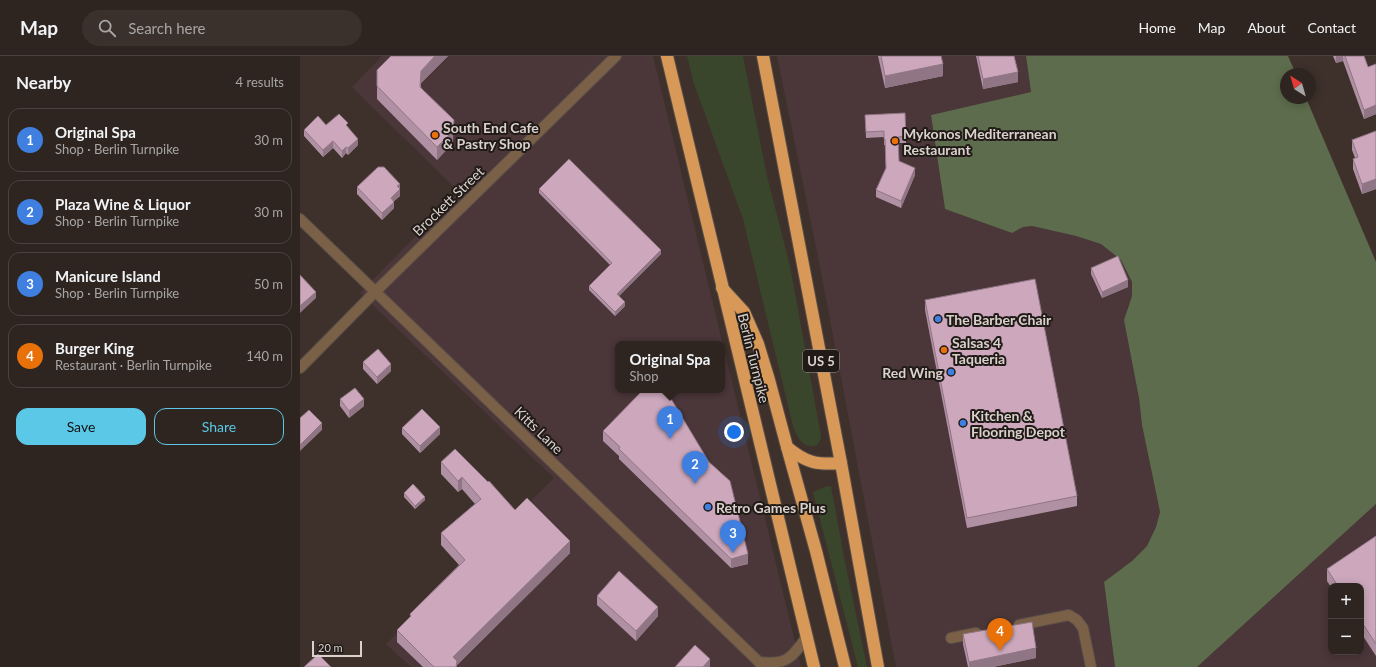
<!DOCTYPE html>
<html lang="en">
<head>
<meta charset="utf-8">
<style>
  :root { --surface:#2e2520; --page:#3a312d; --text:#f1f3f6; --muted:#a7a5a5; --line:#49423e; --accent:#5bc8e7 }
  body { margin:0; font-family:Lato,sans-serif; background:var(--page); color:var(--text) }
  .controls { position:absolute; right:12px; bottom:12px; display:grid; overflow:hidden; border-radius:8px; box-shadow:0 2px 10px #0003 }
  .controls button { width:36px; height:36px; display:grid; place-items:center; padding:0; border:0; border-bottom:1px solid var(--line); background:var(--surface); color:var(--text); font:20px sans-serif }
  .compass { position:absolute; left:980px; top:12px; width:36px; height:36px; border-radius:50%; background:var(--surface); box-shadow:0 2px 10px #0003; rotate:323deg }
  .scale { position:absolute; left:12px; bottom:10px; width:50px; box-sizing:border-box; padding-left:4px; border:2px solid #dad1cd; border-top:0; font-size:11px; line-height:14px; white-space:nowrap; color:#dad1cd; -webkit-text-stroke:3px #211b18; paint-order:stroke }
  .you { position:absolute; left:434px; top:376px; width:14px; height:14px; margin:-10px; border:3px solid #fff; border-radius:50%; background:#1a73e8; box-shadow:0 0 0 6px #1a73e833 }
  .badge { display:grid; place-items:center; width:26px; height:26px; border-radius:50%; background:var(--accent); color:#fff; font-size:13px; font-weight:700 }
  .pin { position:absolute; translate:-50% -33px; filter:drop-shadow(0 1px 2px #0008) }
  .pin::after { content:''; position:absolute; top:21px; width:14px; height:12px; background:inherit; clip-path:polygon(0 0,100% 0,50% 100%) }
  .popup { position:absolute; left:315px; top:285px; width:110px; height:52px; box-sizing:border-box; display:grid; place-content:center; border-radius:8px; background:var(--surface); filter:drop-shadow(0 1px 3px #0005); font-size:13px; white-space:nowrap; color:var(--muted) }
  .popup b { font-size:15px; color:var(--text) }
  .popup::after { content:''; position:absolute; left:50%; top:100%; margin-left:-8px; border:8px solid transparent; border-top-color:var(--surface) }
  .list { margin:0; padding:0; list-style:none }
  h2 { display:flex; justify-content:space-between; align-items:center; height:52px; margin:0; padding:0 16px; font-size:17px }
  h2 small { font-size:13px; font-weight:400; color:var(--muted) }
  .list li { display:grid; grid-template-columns:26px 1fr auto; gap:12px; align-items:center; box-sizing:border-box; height:64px; margin:0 8px 8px; padding:0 8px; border:1px solid var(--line); border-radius:12px }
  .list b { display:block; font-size:15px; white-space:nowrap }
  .list p { margin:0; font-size:13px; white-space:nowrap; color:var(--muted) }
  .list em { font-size:13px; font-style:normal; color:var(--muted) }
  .actions { display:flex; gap:8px; padding:12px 16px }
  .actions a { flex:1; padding:9px 0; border:1px solid var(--accent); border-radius:12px; text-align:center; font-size:14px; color:var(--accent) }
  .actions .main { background:var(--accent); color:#111 }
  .icon { flex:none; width:22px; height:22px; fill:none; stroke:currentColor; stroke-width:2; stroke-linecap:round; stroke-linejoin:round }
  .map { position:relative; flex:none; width:1076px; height:611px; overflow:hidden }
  header { display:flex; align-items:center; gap:24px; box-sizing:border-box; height:56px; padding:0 20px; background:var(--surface); border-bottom:1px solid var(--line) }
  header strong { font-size:19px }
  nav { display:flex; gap:22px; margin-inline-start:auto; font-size:14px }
  .search { width:280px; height:36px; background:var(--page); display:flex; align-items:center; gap:10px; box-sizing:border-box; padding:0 14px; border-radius:22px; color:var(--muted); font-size:15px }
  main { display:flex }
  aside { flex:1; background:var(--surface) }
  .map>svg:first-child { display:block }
</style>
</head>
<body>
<header>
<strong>Map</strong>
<div class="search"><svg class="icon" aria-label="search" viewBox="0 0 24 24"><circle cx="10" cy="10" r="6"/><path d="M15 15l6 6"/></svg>Search here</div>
<nav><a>Home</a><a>Map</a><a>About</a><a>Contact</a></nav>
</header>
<main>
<aside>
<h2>Nearby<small>4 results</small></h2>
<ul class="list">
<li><span class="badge" style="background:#3f7fe0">1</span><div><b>Original Spa</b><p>Shop · Berlin Turnpike</p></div><em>30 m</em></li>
<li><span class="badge" style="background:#3f7fe0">2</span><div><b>Plaza Wine &amp; Liquor</b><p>Shop · Berlin Turnpike</p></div><em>30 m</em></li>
<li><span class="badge" style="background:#3f7fe0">3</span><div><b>Manicure Island</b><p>Shop · Berlin Turnpike</p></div><em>50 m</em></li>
<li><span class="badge" style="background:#e8710a">4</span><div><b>Burger King</b><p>Restaurant · Berlin Turnpike</p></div><em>140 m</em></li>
</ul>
<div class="actions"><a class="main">Save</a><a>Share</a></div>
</aside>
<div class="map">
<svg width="1076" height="611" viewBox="0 0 1076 611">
  <rect width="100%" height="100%" fill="#3e312b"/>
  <g fill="#4b363a" fill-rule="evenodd">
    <path d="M82,0H353L501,611H111L86,588L254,422L60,237L159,136L52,31ZM318,288H422V334H318Z"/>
    <path d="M477,0H726L731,36L631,59L645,153L712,177L723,171L732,170L776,180L801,188L821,204L832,226V240L827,253L829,285L839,342L842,369L860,456L856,471L847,490L832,505L804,527L815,611H596L520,211Z"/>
    <path d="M1076,448V611H897ZM1031,530H1061V596H1031Z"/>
  </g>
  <g fill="#3a462b">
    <path d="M387,0H443L467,120L490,210L521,380C520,393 507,393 500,384C496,379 494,373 492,366L443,163L394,28Z"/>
    <path d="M531,430L544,501L567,611H558L513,436L524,431Z"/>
  </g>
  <path fill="#5d6c4c" d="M726,0H988L996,18H986V42H1006L1076,206V448L897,611H815L804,526L832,505L847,490L856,471L860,456L842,369L839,342L824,264L832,240V226L821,204L801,188L776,180L732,170L723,171L712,177L645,153L631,59L731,36Z"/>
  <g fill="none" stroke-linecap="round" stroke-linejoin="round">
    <defs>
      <g id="minor">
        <path d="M0,163L459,606L462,611"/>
        <path d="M0,312L75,236L316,0"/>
        <path d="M719,569L769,559L777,564L783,572L791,611"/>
        <path d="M651,582L676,577"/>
        <path d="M459,606C486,609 491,603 506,582"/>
      </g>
      <g id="highway">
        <path d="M367,0L514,611"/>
        <path d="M463,0L541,407L578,611"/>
        <path d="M422,232L444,256L458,288L469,324L487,391L516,495L545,611"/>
        <path d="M487,391C506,407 517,409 541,407"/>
      </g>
    </defs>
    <use href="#minor" stroke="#5a4e48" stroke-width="12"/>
    <use href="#highway" stroke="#5a4e48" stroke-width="14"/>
    <use href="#minor" stroke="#7a6047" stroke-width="10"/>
    <use href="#highway" stroke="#d89958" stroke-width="12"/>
  </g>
  <g fill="#b090a3">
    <path d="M91,0H148L121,27V31L153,87L137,104L77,43V14Z"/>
    <path d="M578,0H641L643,20L585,32Z"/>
    <path d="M676,0H714L718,26L683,33Z"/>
    <path d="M1033,0H1064L1068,11L1076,8V58L1064,63L1043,5L1036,7Z"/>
    <path d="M565,59L606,80V87H598L599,105L615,119L601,152L576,141V134L586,112L585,89H584V81L566,82Z"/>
    <path d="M26,69L48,71L58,89L48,99L46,97L42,102L33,92L23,101L4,80V74Z"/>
    <path d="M1076,75V133L1062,138L1053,113V103L1055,102L1052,94V84Z"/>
    <path d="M100,128V140L94,145V152L82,164L57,138V131Z"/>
    <path d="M239,133L361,198L319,240L325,250L315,260L289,234V230L310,209L239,137Z"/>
    <path d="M791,212L828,231L802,242L791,218Z"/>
    <path d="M625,244L777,440V450L667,472L625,254Z"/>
    <path d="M63,306L91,315L77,328L63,313Z"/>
    <path d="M40,343L64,350L49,362L40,350Z"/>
    <path d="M102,372L140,378L120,397L102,378Z"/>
    <path d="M303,375L448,508L431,512L319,403V400L303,385Z"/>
    <path d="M141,406L215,454L270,497L157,609V611H123L97,586V574L110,561V558L159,509L141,489V477L175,448L162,433L158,436L141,418Z"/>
    <path d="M104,437L125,444L115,453L104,441Z"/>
    <path d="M1076,480V600L1061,577V530H1031V531L1027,525V513Z"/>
    <path d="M297,540L358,560L336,585L297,549Z"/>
    <path d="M663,578L736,602L693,611H668L663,588Z"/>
  </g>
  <g fill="#907684">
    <path d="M135,0H148L121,27V15Z"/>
    <path d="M1036,0H1043V5L1036,7Z"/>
    <path d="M643,8V20L585,32V20Z"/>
    <path d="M718,16V26L683,33V23Z"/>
    <path d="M1076,49V58L1064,63V54Z"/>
    <path d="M154,64L153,87L137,104V91Z"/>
    <path d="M58,83V89L48,99V92Z"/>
    <path d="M33,85V92L23,101V94Z"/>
    <path d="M46,91V97L42,102V95Z"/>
    <path d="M615,112V119L601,152V145Z"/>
    <path d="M1076,123V133L1062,138V128Z"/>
    <path d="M100,128V140L91,148V142L97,130Z"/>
    <path d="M94,146V152L82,164V157Z"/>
    <path d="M361,194V198L317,242V238Z"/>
    <path d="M828,224V231L802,242V236Z"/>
    <path d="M16,236V242L0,257V250Z"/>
    <path d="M325,246V250L315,260V256Z"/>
    <path d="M91,308V315L77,328V321Z"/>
    <path d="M64,343V350L49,362V355Z"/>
    <path d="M22,367V374L0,395V389Z"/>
    <path d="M140,371V378L120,397V390Z"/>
    <path d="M162,421V433L158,436V425Z"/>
    <path d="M125,441V444L115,453V450Z"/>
    <path d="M270,485V497L157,609V611H156L153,601Z"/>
    <path d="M448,498V508L431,512V503Z"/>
    <path d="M358,551V560L336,585V575Z"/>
    <path d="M736,592V602L693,611H669V606Z"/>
    <path d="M410,603V611H403Z"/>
  </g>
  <g fill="#cda8bd" stroke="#907684">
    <path d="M91,0H135L121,15L120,31L154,64L153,75L137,91L77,30V14Z"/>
    <path d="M581,0H641L643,8L585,20Z"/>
    <path d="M678,0H714L718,16L683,23Z"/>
    <path d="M1045,0H1064L1068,11L1076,8V49L1064,54Z"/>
    <path d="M605,57L606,80L598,81L599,105L615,112L601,145L576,134L586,112L585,83H584V75L566,76L565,59Z"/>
    <path d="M39,58L48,67L46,69L58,83L48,92L46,91L42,95L33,85L23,94L4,74L18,60L26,69Z"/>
    <path d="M1076,75V123L1062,128L1053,103L1058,101L1052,84Z"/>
    <path d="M269,103L361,194L317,238L325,246L315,256L289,230L312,207L239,133Z"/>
    <path d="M78,111H84L100,128L97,130L100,133L91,142L94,146L82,157L57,131Z"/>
    <path d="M818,200L828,224L802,236L791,212Z"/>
    <path d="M0,219L16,236L0,250Z"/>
    <path d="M735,223L777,440L667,462L625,244Z"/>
    <path d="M78,293L91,308L77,321L63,306Z"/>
    <path d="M55,332L64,343L49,355L40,343Z"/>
    <path d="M343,334H363L370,341L409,406L430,425L448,498L431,503L319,393L320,391L303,375Z"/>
    <path d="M122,353L140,371L120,390L102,372Z"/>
    <path d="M9,354L22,367L0,389V362Z"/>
    <path d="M155,393L188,426L189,425L215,454L227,442L270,485L153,601L157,605L156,611H134L97,574L111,560L110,558L165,504L141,477L181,443L162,421L158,425L141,406Z"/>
    <path d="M113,428L125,441L115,450L104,437Z"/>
    <path d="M1076,480V588L1061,565V530H1038L1027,513Z"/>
    <path d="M319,515L358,551L336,575L297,540Z"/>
    <path d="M732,566L736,592L669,606L663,578Z"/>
    <path d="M395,589L410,603L403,611H375Z"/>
    <path d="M18,598L31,611H4Z"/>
  </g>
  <g fill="#e8710a" stroke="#211b18" stroke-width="1.5">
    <circle cx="135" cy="79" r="4"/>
    <circle cx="595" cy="85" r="4"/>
    <circle cx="644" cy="294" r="4"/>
  </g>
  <g fill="#3f7fe0" stroke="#211b18" stroke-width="1.5">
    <circle cx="638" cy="263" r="4"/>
    <circle cx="651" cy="316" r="4"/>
    <circle cx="663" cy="367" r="4"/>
    <circle cx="408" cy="451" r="4"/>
  </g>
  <g text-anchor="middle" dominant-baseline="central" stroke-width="4" stroke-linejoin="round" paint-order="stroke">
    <rect fill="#211b18" stroke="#a29a97" stroke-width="1" x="503" y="294" width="36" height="22" rx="3"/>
    <g font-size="13" font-weight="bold" fill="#dad1cd">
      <text x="521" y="305">US 5</text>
    </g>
    <g font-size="14" font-weight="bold" fill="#dad1cd" stroke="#211b18" text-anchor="start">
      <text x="143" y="71">South End Cafe<tspan x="143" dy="16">&amp; Pastry Shop</tspan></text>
      <text x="603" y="77">Mykonos Mediterranean<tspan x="603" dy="16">Restaurant</tspan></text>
      <text x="646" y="263">The Barber Chair</text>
      <text x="652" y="286">Salsas 4<tspan x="652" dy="16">Taqueria</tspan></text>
      <text x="643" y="316" text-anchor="end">Red Wing</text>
      <text x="671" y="359">Kitchen &amp;<tspan x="671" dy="16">Flooring Depot</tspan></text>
      <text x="416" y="451">Retro Games Plus</text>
    </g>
    <g font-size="14" fill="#dad1cd" stroke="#211b18">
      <text transform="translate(148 145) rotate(-44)">Brockett Street</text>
      <text transform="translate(454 302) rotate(76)">Berlin Turnpike</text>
      <text transform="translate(239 374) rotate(44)">Kitts Lane</text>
    </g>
  </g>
</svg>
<div class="controls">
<button>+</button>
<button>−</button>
</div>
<svg class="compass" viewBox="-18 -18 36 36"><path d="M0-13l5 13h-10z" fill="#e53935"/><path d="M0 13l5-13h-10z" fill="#a7a5a5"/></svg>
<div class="scale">20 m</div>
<div class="you"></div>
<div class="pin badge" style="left:370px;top:383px;background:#3f7fe0">1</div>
<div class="popup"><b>Original Spa</b>Shop</div>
<div class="pin badge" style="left:395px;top:428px;background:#3f7fe0">2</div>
<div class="pin badge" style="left:433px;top:497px;background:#3f7fe0">3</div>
<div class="pin badge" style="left:700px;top:595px;background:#e8710a">4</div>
</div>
</main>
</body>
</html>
